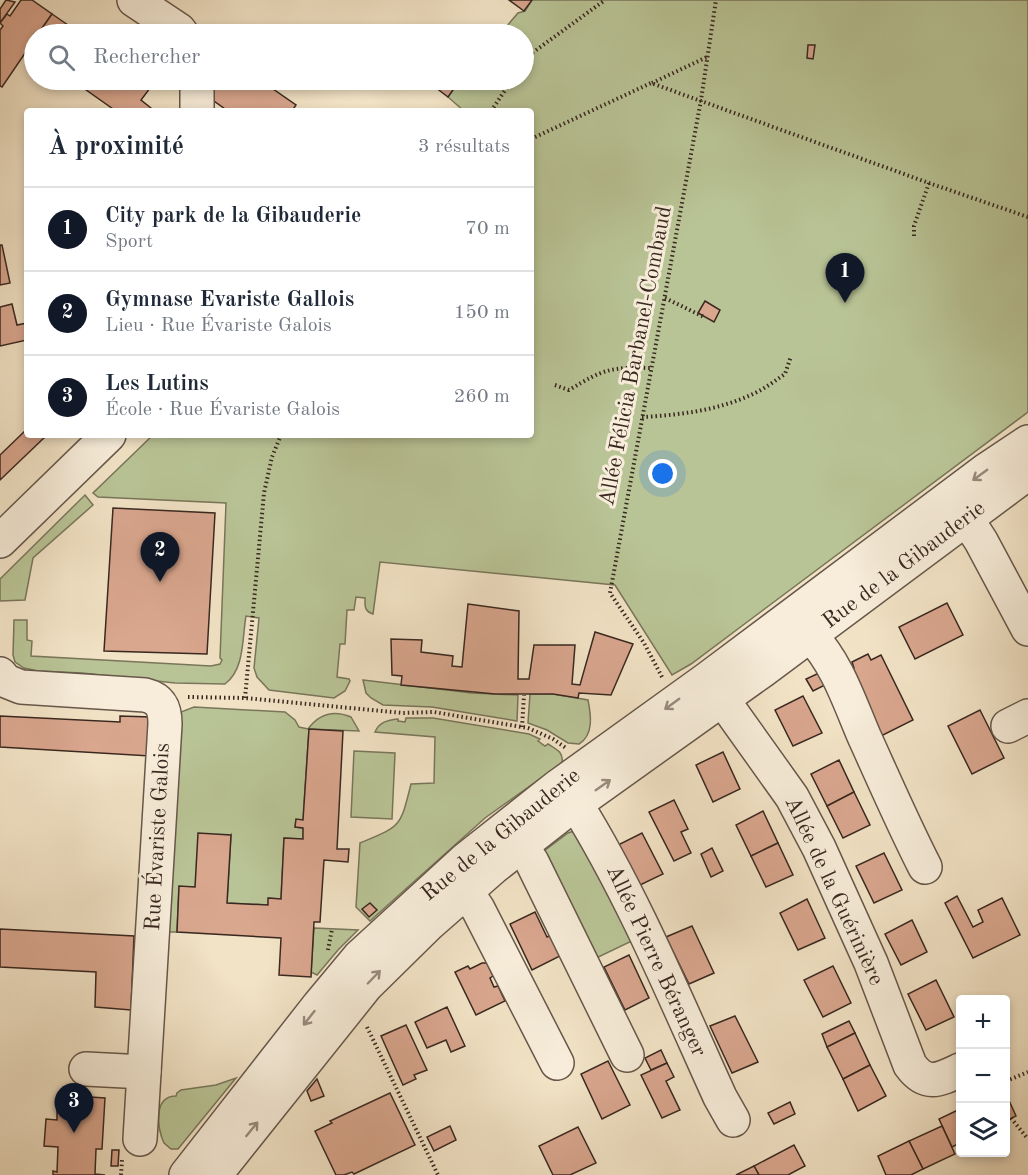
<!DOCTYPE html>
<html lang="fr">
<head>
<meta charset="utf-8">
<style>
  :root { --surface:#fff; --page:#f2f2f3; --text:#1f2937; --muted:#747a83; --line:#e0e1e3; --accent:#111827 }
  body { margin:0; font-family:"Old Standard TT",serif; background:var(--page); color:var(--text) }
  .controls { position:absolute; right:18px; bottom:18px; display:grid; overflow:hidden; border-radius:6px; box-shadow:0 3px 9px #0003 }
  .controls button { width:54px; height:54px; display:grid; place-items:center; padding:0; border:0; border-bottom:2px solid var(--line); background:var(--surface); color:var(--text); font:30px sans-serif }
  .you { position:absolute; left:663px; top:474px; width:21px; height:21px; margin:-15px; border:4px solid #fff; border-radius:50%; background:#1a73e8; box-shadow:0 0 0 9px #1a73e833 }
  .badge { display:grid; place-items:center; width:39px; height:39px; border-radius:50%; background:var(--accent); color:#fff; font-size:20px; font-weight:700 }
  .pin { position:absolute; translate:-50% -50px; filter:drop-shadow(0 2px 3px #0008) }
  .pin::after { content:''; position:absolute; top:32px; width:21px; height:18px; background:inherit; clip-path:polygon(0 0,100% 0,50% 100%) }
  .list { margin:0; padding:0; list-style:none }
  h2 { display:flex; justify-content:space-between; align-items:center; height:78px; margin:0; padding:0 24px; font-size:26px }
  h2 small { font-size:20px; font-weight:400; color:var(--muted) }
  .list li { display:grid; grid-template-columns:39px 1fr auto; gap:18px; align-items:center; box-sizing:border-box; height:84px; padding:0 24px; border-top:2px solid var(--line) }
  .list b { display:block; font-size:22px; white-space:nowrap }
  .list p { margin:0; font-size:20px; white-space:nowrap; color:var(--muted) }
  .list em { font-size:20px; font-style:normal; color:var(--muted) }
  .icon { flex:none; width:33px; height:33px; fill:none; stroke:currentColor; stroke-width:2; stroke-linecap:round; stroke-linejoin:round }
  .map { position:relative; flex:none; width:1028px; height:1175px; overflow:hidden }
  .search { position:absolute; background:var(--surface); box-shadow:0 3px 9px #0003; left:24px; top:24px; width:510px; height:66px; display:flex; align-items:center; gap:15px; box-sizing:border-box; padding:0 21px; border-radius:33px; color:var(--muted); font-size:22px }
  .panel { position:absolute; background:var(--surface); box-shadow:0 3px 9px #0003; left:24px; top:108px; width:510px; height:330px; border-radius:6px }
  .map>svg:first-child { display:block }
</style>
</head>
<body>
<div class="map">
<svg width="1028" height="1175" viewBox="0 0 1028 1175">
  <rect width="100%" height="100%" fill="#f2e3c6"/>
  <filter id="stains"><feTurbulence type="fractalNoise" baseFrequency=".00333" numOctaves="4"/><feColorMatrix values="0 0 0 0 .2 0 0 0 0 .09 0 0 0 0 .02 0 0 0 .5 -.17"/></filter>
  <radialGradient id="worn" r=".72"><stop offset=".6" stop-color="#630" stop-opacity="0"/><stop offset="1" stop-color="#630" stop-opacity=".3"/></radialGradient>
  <g fill="#b9c496" stroke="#79765b" stroke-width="1.5">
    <path d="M532,0H1028V412L691,664L672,675L615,585L380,562L373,614C364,611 365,606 365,598L356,597L354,610H347L345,644H340L337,677L349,679L350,681L345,691L334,698L269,690L257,677L254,668L259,618L246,616C242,638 245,669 225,684L175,683L82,673L38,671L24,668L15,662L13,655L14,620H27V640L32,641L31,656L211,666L220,664L222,660L220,658L226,503L98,497L93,493L153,435H531V111H464L448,97L460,80H524V34H500L518,13L525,11Z"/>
    <path d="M85,495L93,505L33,558L25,600L0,601V579Z"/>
    <path d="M363,680L472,693L518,695L517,721L432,707L383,705L371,698L366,693Z"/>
    <path d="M530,694H553L588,700C591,715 594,735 579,744L568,743L547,730L528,723Z"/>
    <path d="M194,707L285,712L295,720L299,727L308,729C319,714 334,710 351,717L359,731L309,729L303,820H296L295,827L303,828V839L284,838L281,899L269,898L268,905L227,903L231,835L195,887H179L177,932H169L176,721L181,712Z"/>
    <path d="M406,718H433L529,734L540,739L538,741L545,746L548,744C556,749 564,752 562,763L485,818L370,921L356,907L360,843C401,826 400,828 411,784L434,783L435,737L375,732C379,722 388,720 398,719V721L405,722Z"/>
    <path d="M354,751L395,753L392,819L351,817Z"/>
    <path d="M574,831L636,939L590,961L536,857L568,833Z"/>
    <path d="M314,928L358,930L338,950L317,975L311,972Z"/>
    <path d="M236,1078L178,1149H171L164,1143C157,1129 153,1096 176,1096L177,1093L181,1090L216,1085Z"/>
  </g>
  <g fill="#d9a68e" stroke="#392820" stroke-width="1.5">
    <path d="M6,0L15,2L0,23V9Z"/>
    <path d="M21,0H32L52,14L38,34H34V40L2,87L0,86V30L3,26L0,23L7,14L10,16Z"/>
    <path d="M509,0H532L524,11Z"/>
    <path d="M52,14L81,34H38Z"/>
    <path d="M808,45H815L813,59L807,58Z"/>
    <path d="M72,80H146L153,84L141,100L151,108L148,111H116Z"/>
    <path d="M220,80H228L232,83L235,80H260L296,105L292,111H228L207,96Z"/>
    <path d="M431,80H460L448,97L435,87L436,84Z"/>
    <path d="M0,245H2L10,283L0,285Z"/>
    <path d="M705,301L720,310L714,322L698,313Z"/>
    <path d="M12,304L17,325L27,323V340L0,346V307Z"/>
    <path d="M27,429V435H47L0,480V455Z"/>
    <path d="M113,508L215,513L207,654L104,651Z"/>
    <path d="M947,603L963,635L915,659L899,627Z"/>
    <path d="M468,604L519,611L518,679H529L534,645H575L572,684L580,685L595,632L633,644L611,695L579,693L578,698L553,694H495L401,685L402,676L392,675L391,639L422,640L421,652L453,656L452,666L462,667Z"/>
    <path d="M868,654L871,660L881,655L913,720L875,739L843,673L854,668L852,662Z"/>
    <path d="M819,673L825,685L813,691L806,679Z"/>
    <path d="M803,696L822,733L793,746L775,710Z"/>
    <path d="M980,710L1004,758L972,774L948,726Z"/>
    <path d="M0,716L120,722V716L151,717L150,756L0,747Z"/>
    <path d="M309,729L343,731L337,849H349L348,862L324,860L320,922H314L311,977L279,975L281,938L177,932L179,886L195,887L198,833L231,835L227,903L268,905V898L281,899L284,838L303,839V828L295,827L296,819L303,820Z"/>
    <path d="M723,752L740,789L713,802L696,765Z"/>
    <path d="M839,760L854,792L827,806L811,774Z"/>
    <path d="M854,792L870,825L843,838L827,806Z"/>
    <path d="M674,800L688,829L681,832L691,853L674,861L649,812Z"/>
    <path d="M763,811L778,843L751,856L736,825Z"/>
    <path d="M642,833L663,874L638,886L618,845Z"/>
    <path d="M778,843L793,875L766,887L751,856Z"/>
    <path d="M712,848L723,871L711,877L701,854Z"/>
    <path d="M884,853L902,890L874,903L856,866Z"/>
    <path d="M957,896L973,927L983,922L978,910L1002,898L1020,935L973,958L945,903Z"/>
    <path d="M807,899L825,938L798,950L780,913Z"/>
    <path d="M370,903L377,910L369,917L362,909Z"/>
    <path d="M535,912L547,937L556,933L566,953L532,970L510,924Z"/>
    <path d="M912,920L927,952L901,965L885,934Z"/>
    <path d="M692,926L714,973L689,984L666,937Z"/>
    <path d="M0,929L134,936L131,1010L95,1007L96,972L0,967Z"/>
    <path d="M629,955L649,998L625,1010L604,967Z"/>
    <path d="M482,963H487L493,976L490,978L494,987L498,986L505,1001L476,1015L455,972L468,966L470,969Z"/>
    <path d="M833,966L851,1003L823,1017L804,980Z"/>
    <path d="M936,980L954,1017L926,1030L908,994Z"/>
    <path d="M447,1007L465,1046L451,1052L446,1040L427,1048L415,1022Z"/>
    <path d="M735,1016L758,1062L732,1073L710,1026Z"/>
    <path d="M849,1021L855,1033L827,1047L822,1034Z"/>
    <path d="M406,1025L427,1070L414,1075L416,1079L403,1085L381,1036Z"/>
    <path d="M855,1033L870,1065L843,1079L827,1047Z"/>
    <path d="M661,1050L667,1063L651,1070L645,1058Z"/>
    <path d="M608,1061L630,1105L602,1119L581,1074Z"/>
    <path d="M667,1063L674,1077L666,1081L680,1110L662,1118L641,1075Z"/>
    <path d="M870,1065L886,1096L858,1111L843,1079Z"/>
    <path d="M317,1079L324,1096L311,1101L307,1091Z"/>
    <path d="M390,1093L415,1145L354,1174L352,1172L344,1175H336L315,1131L332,1123L330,1121Z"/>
    <path d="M1006,1094L1016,1116L1006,1121Z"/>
    <path d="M90,1097L105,1098L102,1149H96L95,1174L105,1175H53V1171L57,1172L58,1147L44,1146L46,1119L57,1120V1108L89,1110Z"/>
    <path d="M790,1102L795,1114L774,1124L768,1113Z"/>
    <path d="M960,1109V1143L952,1147L939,1119Z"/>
    <path d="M450,1126L456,1140L434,1151L427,1137Z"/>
    <path d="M942,1126L955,1154L923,1169L909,1141Z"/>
    <path d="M578,1127L596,1163L570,1175H553L539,1146Z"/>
    <path d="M909,1141L923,1169L911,1175H886L878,1156Z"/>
    <path d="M794,1145L805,1166L788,1175H759L754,1166Z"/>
    <path d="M112,1150H119L118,1166H111Z"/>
    <path d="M754,1166L759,1175H736Z"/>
  </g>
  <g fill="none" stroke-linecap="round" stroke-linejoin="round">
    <defs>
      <g id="minor">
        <path d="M134,0L179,30L182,34"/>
        <path d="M197,80V111"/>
        <path d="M966,518L981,541L1028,629"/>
        <path d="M0,541L109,435"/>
        <path d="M810,635C837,663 849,701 864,736C884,780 903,824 925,867"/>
        <path d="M0,674L6,681L21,687L145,695C161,699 165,708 165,724L140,1139"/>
        <path d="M710,682L792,797L819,848L871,963L910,1065C926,1087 939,1080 960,1070"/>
        <path d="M1008,726L1028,716"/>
        <path d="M576,804C633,896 675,998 720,1097L733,1120"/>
        <path d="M521,845L532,862L627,1055"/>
        <path d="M466,891L478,909L557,1063"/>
        <path d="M86,1069L144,1072"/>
        <path d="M186,1175L319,1005L359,957L466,859L557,787L707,679L986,470L1028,442"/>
        <path d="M215,1175L366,986L429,924L494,867L563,813L762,671L1028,473"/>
      </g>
    </defs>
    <use href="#minor" stroke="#67574a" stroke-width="36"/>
    <g stroke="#392820" stroke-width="4" stroke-dasharray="1.5 3" stroke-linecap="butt">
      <path d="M524,63L528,56L605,0"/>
      <path d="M652,83L707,57"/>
      <path d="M491,111L512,80"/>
      <path d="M531,139L651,83L929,183L1028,217"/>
      <path d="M914,236V226L929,183"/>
      <path d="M665,298L704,317"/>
      <path d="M555,385L569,390C604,369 610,367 651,368"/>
      <path d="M642,417C681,415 721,410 757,392C767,387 776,380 785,374L791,356"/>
      <path d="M662,677L644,643L610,593L701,100L716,0"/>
      <path d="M188,697L245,698L403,713L434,712L528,728L553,739L566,748"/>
      <path d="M245,698L264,493L272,457L281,435"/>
      <path d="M522,727L524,695"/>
      <path d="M328,950L332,929"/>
      <path d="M367,1027L438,1175"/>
      <path d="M1006,1081L1028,1072"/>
      <path d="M1011,1118L1028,1139"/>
      <path d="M121,1175L122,1160"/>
    </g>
    <use href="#minor" stroke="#f7edda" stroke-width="33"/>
  </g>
  <defs><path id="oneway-shaft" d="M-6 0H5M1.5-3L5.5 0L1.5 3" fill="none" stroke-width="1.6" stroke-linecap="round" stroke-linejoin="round" transform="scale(1.5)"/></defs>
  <g stroke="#988a7d">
    <use href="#oneway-shaft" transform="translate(980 475) rotate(144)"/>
    <use href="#oneway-shaft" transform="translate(672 704) rotate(144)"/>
    <use href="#oneway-shaft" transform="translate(603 785) rotate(-35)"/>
    <use href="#oneway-shaft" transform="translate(374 977) rotate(-46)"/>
    <use href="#oneway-shaft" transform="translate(309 1018) rotate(128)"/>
    <use href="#oneway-shaft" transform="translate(252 1129) rotate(-51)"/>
  </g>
  <g text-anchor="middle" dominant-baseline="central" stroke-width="6" stroke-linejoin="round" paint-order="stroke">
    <g font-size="22" fill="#392820" stroke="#f7edda">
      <text transform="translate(636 356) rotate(-79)">Allée Félicia Barbanel-Combaud</text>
      <text transform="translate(904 565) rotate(-37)">Rue de la Gibauderie</text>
      <text transform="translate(501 835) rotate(-39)">Rue de la Gibauderie</text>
      <text transform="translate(158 837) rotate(-87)">Rue Évariste Galois</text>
      <text transform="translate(834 891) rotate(65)">Allée de la Guérinière</text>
      <text transform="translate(656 961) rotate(65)">Allée Pierre Béranger</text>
    </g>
  </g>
  <rect width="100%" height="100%" filter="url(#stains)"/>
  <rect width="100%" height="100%" fill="url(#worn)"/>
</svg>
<div class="controls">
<button>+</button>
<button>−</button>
<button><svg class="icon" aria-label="layers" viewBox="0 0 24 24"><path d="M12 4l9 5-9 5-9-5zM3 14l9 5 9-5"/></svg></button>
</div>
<div class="you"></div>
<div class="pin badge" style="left:845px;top:303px">1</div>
<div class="pin badge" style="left:160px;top:582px">2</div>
<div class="pin badge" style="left:74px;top:1133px">3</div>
<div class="search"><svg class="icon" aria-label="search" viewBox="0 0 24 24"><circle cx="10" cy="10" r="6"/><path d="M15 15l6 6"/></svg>Rechercher</div>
<section class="panel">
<h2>À proximité<small>3 résultats</small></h2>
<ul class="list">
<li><span class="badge">1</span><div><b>City park de la Gibauderie</b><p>Sport</p></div><em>70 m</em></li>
<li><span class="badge">2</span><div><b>Gymnase Evariste Gallois</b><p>Lieu · Rue Évariste Galois</p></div><em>150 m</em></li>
<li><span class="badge">3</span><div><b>Les Lutins</b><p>École · Rue Évariste Galois</p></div><em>260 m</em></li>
</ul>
</section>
</div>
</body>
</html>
